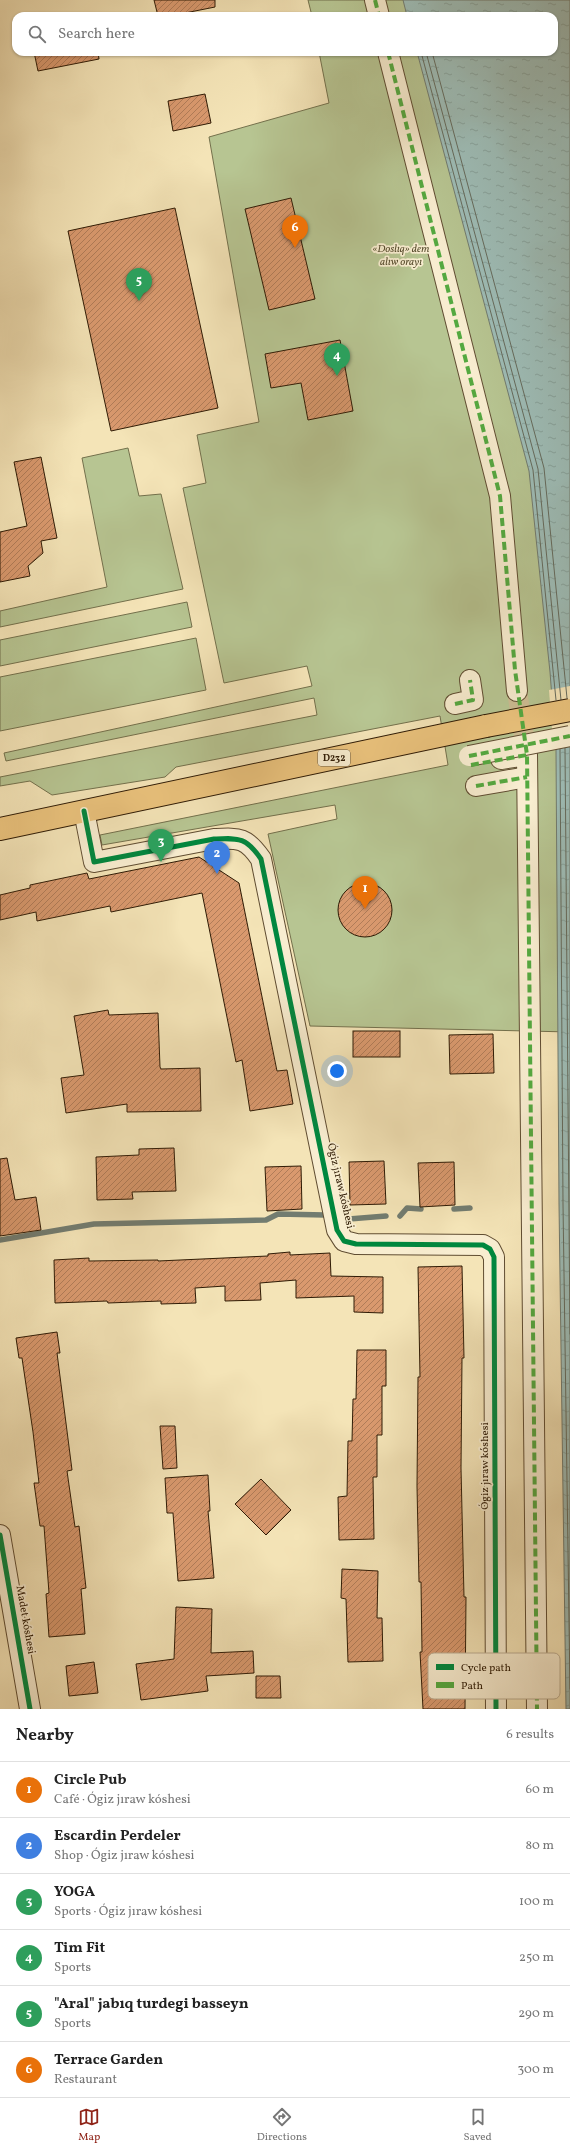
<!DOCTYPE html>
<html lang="en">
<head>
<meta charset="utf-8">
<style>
  :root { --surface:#fff; --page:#f6f6f6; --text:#222; --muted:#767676; --line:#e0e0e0; --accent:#8f2418 }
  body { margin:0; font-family:Vollkorn,serif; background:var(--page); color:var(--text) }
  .you { position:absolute; left:337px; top:1071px; width:14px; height:14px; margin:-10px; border:3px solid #fff; border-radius:50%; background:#1a73e8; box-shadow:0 0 0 6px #1a73e833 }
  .badge { display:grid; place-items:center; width:26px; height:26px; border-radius:50%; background:var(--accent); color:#fff; font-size:13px; font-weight:700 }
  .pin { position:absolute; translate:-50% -33px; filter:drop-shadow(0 1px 2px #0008) }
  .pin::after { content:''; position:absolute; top:21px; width:14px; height:12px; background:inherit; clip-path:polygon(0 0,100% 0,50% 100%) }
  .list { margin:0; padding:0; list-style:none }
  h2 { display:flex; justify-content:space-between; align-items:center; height:52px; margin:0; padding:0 16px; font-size:17px }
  h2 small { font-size:13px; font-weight:400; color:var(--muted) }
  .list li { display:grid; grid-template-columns:26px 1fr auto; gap:12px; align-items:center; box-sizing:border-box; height:56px; padding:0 16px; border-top:1px solid var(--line) }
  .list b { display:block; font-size:15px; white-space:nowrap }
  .list p { margin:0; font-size:13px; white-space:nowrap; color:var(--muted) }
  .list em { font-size:13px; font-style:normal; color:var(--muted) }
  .icon { flex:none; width:22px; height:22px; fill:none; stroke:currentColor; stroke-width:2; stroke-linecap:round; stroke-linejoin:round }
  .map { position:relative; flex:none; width:570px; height:1709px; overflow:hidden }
  .search { position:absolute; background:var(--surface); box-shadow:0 1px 3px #0004; left:12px; right:12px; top:12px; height:44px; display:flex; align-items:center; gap:10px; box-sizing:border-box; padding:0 14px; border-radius:12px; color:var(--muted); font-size:15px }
  .sheet { height:388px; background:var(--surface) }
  nav { display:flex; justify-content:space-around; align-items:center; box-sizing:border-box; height:56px; border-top:1px solid var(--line); background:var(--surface); font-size:11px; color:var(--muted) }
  nav a { display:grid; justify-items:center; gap:2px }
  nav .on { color:var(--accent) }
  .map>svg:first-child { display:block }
</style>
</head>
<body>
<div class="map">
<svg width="570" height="1709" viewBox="0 0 570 1709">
  <defs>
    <pattern id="water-ripples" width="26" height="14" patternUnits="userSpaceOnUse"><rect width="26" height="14" fill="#9ebdb7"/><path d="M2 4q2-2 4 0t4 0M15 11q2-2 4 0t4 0" fill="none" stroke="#88a29c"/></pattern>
    <pattern id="building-hatch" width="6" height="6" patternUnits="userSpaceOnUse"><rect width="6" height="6" fill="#d9996e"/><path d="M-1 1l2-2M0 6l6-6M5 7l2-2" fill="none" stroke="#b07c58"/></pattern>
  </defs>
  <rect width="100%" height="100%" fill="#f4e4b7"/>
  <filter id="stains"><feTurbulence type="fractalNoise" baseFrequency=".005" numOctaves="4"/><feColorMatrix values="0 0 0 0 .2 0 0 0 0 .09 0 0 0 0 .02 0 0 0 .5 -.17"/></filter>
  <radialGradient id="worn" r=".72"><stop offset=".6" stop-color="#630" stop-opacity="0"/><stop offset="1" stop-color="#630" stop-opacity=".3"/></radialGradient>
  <g fill="#b7c592" stroke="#73704c">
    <path d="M308,0H570V1032L310,1026L268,834L337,819L335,805L102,845L100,835L448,765L440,716L176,767L165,777L52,795L30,781L0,786V777L317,715L314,698L6,761L4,753L312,686L307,666L224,683L183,488L206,483L197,435L259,422L209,137L329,103L319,52H554V16H312Z"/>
    <path d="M128,448L139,496L161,494L183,589L0,627V611L107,587L82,458Z"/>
    <path d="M187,602L192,627L0,666V640Z"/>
    <path d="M196,638L206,690L0,731V677Z"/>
  </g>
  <path fill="url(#water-ripples)" stroke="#727c70" d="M403,0H570V1709H566L559,1204L556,750L550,672L529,471L417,52H554V16H407Z"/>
  <path fill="#f4e4b7" d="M570,686V740L553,743L549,690Z"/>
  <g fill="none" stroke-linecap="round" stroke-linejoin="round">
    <g stroke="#666c5e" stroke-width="1">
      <path d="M421,52L533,470L556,700"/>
      <path d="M426,52L538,469L561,700"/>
      <path d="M432,52L544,468L567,698"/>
      <path d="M565,748L570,1334"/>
      <path d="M560,749L563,1204L570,1689"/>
    </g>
    <g stroke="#727c70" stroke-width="5.5">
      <path d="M454,1209L470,1208"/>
      <path d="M400,1216L407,1208L421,1209"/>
      <path d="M349,1219L386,1216"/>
      <path d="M0,1240L94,1224L266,1220L278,1214L325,1215"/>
    </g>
  </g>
  <g fill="url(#building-hatch)" stroke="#2f1b05">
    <path d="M154,0H215V7L170,16H158Z"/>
    <path d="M34,52H98L99,59L38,71Z"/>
    <path d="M205,94L211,123L173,131L168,101Z"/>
    <path d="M291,198L315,299L269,310L245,209Z"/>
    <path d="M175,208L218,408L111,431L68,231Z"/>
    <path d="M340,340L353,411L308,420L301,383L271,388L265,354Z"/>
    <path d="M41,457L57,538L41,541L43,553L28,566L30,576L0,582V532L27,526L14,462Z"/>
    <path d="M199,857L239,883L277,1071L287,1070L293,1104L250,1111L242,1060L236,1062L202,893L111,912L110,906L37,921L36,912L0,920V895L30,888V885L87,873L89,879Z"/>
    <circle cx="365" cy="910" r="27"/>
    <path d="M108,1010L109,1015L158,1013L160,1067L161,1069L200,1068L201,1111L127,1112V1104L66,1113L61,1078L84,1075L74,1016Z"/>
    <rect x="353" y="1031" width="47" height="26"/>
    <path d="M493,1034L494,1073L450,1074L449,1035Z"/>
    <path d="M174,1148L176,1191L132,1192L133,1199L97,1200L96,1157L139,1155V1149Z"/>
    <path d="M7,1158L15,1200L36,1197L41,1230L0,1236V1159Z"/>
    <path d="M384,1161L386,1204L350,1205L349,1162Z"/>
    <path d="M454,1162L455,1205L420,1207L418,1163Z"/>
    <path d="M301,1166L302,1209L267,1211L265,1167Z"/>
    <path d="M290,1252V1255L330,1253L331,1276L383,1277V1313L354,1312V1296L296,1298V1280L260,1283L261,1300L225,1301V1286L195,1288L196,1303L161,1304V1301L108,1303L107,1301L55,1303L54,1260L89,1258V1261L158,1260V1261L268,1256V1254Z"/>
    <path d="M462,1266L464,1358H462L461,1468L464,1597H466L465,1709H423L420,1652H422L421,1582H419L417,1486L418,1377H420L418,1267Z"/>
    <path d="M57,1332L60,1353H57L72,1470L67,1471L75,1527L79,1526L86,1588L81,1589L85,1634L49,1637L46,1594L49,1593L44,1526H40L34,1483H39L33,1432L22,1358H19L16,1338Z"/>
    <path d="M357,1350H386V1386H382V1435H377V1477H373L374,1539L339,1540L338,1497L347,1496L348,1441H352L353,1399H356Z"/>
    <path d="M160,1426H175L177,1468L163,1469Z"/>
    <path d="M208,1475L210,1511H208L214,1578L178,1581L173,1513H167L165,1478Z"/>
    <path d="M261,1479L291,1510L266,1535L235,1504Z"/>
    <path d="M342,1569L378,1571L377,1618H382L383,1661L348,1662L346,1599L341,1598Z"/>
    <path d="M176,1607L212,1609L211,1653L253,1651L254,1673L206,1676L208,1691L141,1700L136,1664L174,1659Z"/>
    <path d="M94,1662L98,1693L69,1696L66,1666Z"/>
    <path d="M256,1676H280L281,1698H256Z"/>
  </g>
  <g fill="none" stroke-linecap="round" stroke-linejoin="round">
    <path stroke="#cdbc93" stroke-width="20" stroke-dasharray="20 10" stroke-linecap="butt" d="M517,691L527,755"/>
    <defs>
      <g id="street">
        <path d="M375,0L379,16"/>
        <path d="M388,52L500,496L517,691"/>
        <path d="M455,704L473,700L470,680"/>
        <path d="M501,759L527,755L537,1709"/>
        <path d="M476,786L527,777"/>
        <path d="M84,811L94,862L214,839C239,838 246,837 261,859L337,1230L344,1241L356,1244L483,1245L490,1249L494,1257L496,1709"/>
        <path d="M0,1535L30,1709"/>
      </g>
      <path id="primary" d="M0,829L486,726"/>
    </defs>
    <use href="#street" stroke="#604d32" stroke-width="22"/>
    <use href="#primary" stroke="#2f1b05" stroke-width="24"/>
    <use href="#street" stroke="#f8edd0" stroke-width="20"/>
    <use href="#primary" stroke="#eac27c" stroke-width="22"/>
    <defs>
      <path id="street-bridge" d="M469,756L570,736"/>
      <path id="primary-bridge" d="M486,726L570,710"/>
    </defs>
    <use href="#street-bridge" stroke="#604d32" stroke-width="22" stroke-linecap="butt"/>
    <use href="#primary-bridge" stroke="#2f1b05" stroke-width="24" stroke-linecap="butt"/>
    <use href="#street-bridge" stroke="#f8edd0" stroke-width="20"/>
    <use href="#primary-bridge" stroke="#eac27c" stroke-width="22"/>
    <g stroke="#54a940" stroke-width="4" stroke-dasharray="8 4" stroke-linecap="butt">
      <path d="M375,0L379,16"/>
      <path d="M388,52L500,496L515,670L527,755L537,1709"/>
      <path d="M455,704L473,700L470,680"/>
      <path d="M469,756L570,736"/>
      <path d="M471,765L527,755"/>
      <path d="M476,786L527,777"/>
    </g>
    <defs>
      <g id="cycleway">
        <path d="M84,811L94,862L214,839C239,838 246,837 261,859L337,1230L344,1241L356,1244L483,1245L490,1249L494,1257L496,1709"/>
        <path d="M0,1535L30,1709"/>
      </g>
    </defs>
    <use href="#cycleway" stroke="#f8edd0" stroke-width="8"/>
    <use href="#cycleway" stroke="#00873e" stroke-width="5"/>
  </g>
  <g text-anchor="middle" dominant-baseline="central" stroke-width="3.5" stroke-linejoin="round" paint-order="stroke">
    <rect fill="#f8edd0" stroke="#6b5a42" stroke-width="1" x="318" y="750" width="32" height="16" rx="3"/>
    <g font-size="10" font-weight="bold" fill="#2f1b05">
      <text x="334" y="758">D232</text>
    </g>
    <g font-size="11" font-style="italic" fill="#584e2f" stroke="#f8edd0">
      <text x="401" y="249">«Doslıq» dem<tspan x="401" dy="13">alıw orayı</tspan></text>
    </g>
    <g font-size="11" fill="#2f1b05" stroke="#f8edd0">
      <text transform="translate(340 1186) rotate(77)">Ógiz jıraw kóshesi</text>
      <text transform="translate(485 1466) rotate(-90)">Ógiz jıraw kóshesi</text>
      <text transform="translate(25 1620) rotate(80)">Madet kóshesi</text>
    </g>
  </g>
  <rect x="428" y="1653" width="132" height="46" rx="6" fill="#f8edd0" stroke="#bcae93" stroke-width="1"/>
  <rect x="436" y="1664" width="18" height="6" fill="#00873e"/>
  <rect x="436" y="1682" width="18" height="6" fill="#54a940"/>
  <g font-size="11" fill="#2f1b05">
    <text x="461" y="1671">Cycle path</text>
    <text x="461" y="1689">Path</text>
  </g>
  <rect width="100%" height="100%" filter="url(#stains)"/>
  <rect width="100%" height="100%" fill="url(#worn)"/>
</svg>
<div class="you"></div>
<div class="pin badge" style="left:365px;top:909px;background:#e8710a">1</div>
<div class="pin badge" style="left:217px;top:874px;background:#3f7fe0">2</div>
<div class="pin badge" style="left:161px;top:862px;background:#2e9e5b">3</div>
<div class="pin badge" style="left:337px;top:376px;background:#2e9e5b">4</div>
<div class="pin badge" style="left:139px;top:301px;background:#2e9e5b">5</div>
<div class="pin badge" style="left:295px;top:248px;background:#e8710a">6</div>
<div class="search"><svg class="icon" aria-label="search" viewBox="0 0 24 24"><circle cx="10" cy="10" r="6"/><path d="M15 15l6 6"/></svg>Search here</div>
</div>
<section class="sheet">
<h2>Nearby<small>6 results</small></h2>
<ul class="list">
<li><span class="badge" style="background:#e8710a">1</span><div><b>Circle Pub</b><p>Café · Ógiz jıraw kóshesi</p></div><em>60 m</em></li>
<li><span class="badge" style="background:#3f7fe0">2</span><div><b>Escardin Perdeler</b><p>Shop · Ógiz jıraw kóshesi</p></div><em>80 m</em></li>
<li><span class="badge" style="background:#2e9e5b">3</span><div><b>YOGA</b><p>Sports · Ógiz jıraw kóshesi</p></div><em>100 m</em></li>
<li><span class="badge" style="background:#2e9e5b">4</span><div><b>Tim Fit</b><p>Sports</p></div><em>250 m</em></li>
<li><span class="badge" style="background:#2e9e5b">5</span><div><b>&quot;Aral&quot; jabıq turdegi basseyn</b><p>Sports</p></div><em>290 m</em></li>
<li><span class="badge" style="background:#e8710a">6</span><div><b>Terrace Garden</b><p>Restaurant</p></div><em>300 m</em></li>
</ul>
</section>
<nav>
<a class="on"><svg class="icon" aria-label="map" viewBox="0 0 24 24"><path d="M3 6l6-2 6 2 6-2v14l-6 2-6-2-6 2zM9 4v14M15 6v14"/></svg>Map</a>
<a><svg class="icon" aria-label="directions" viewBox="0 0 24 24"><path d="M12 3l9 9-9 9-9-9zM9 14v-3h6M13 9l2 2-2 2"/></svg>Directions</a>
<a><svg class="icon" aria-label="saved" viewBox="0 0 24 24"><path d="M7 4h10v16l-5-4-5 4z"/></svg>Saved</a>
</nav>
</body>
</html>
